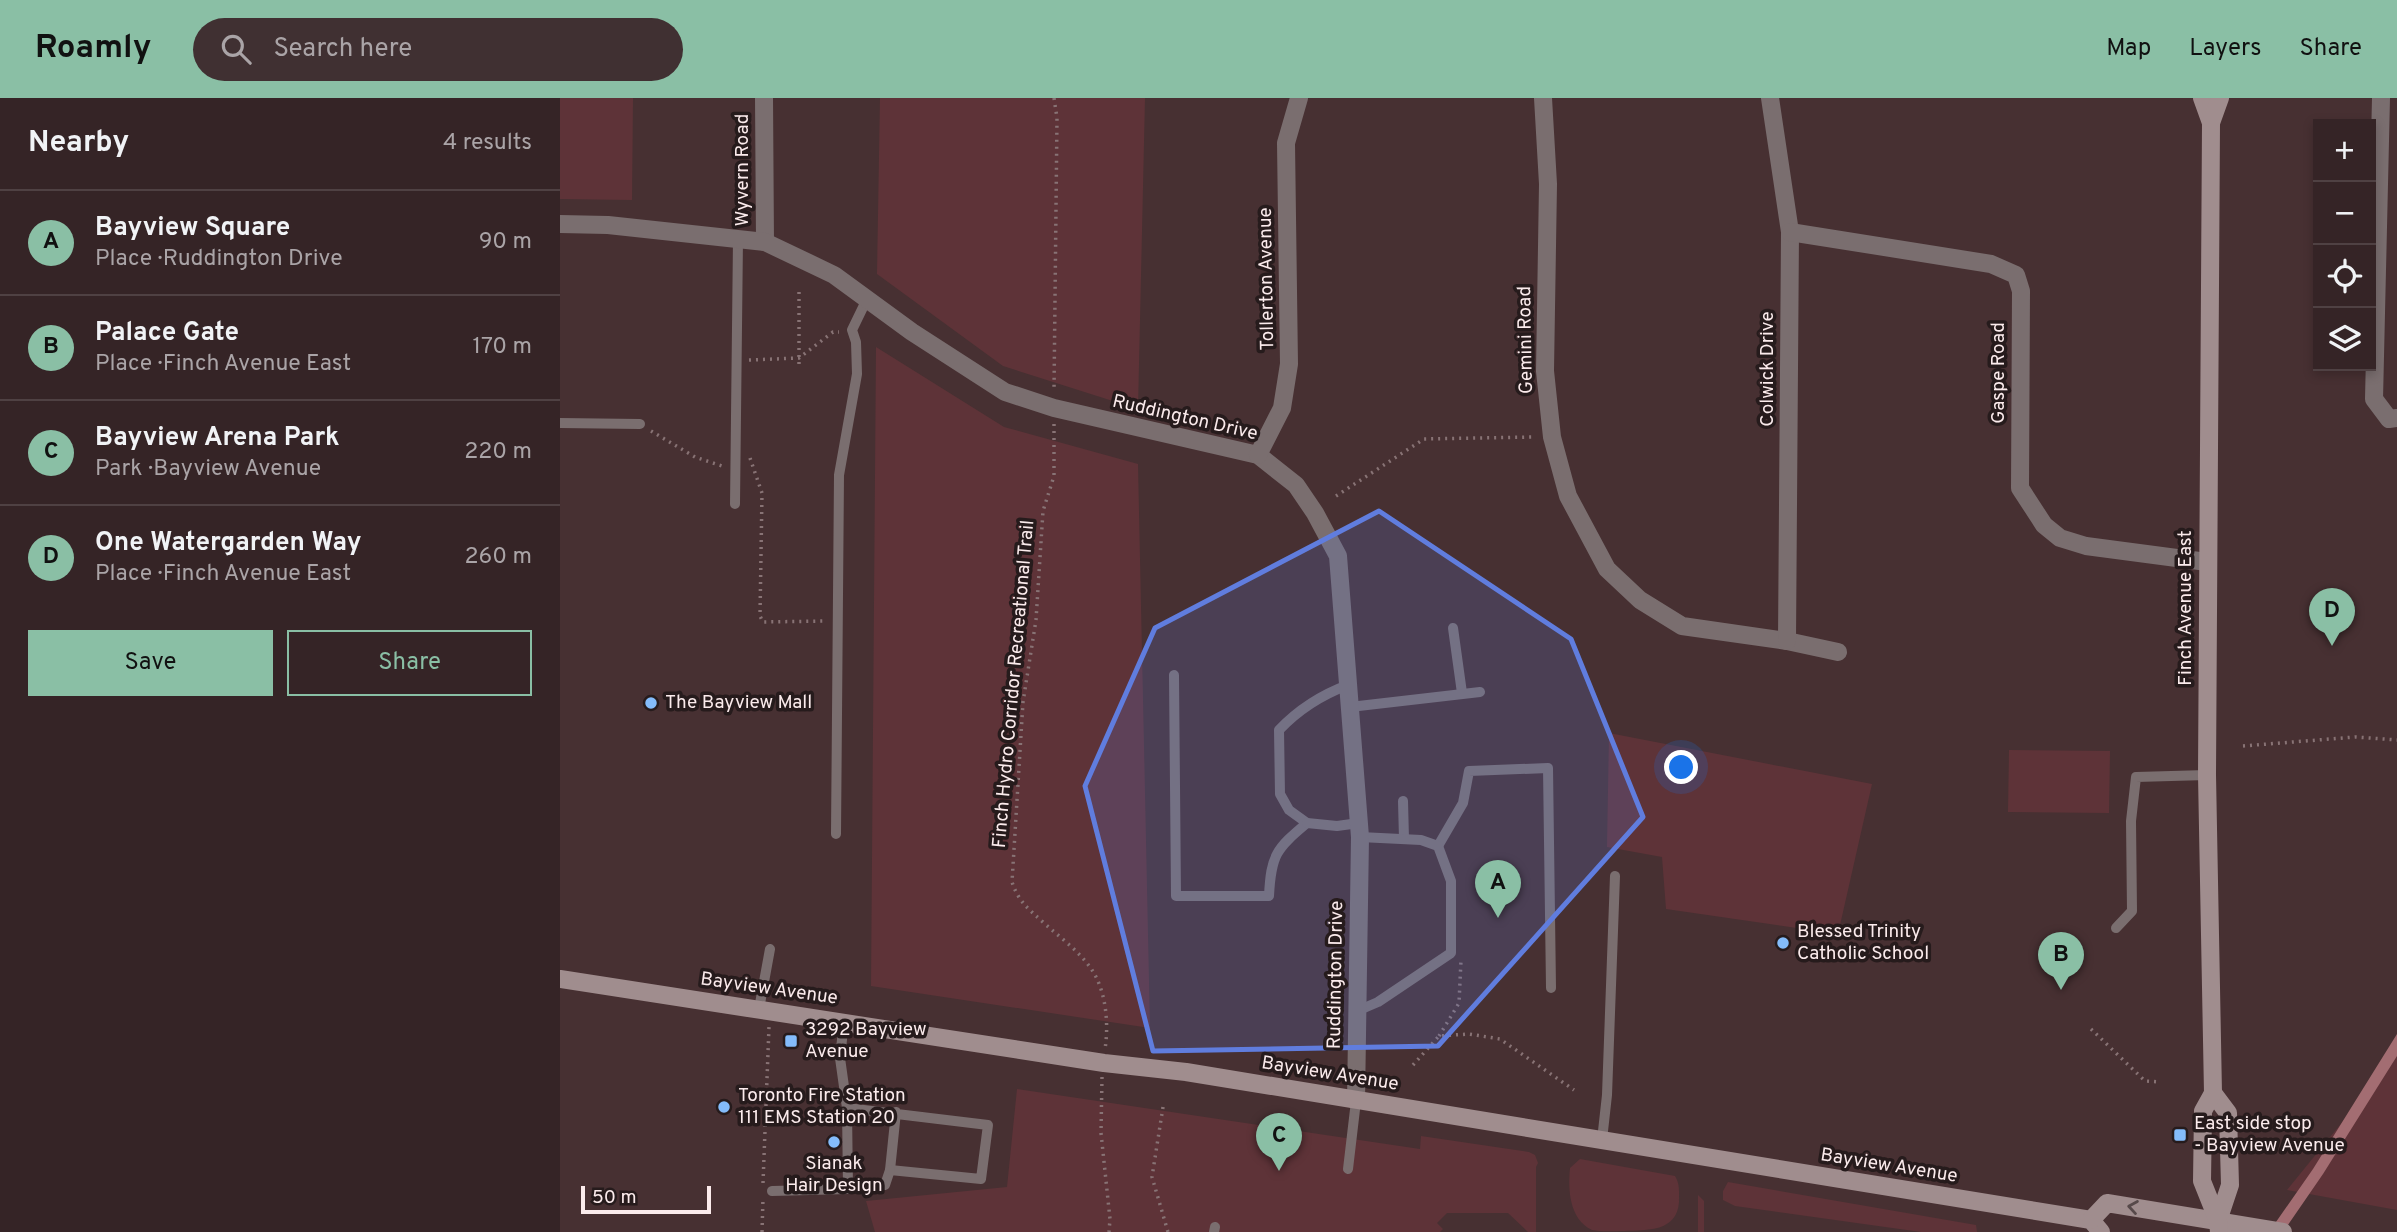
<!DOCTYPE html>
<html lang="en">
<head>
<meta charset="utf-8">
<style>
  :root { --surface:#352426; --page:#403032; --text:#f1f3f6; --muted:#aaa4a7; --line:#4f4143; --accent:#8abfa5 }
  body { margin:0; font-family:Overpass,sans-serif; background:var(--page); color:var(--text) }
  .controls { position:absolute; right:21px; top:21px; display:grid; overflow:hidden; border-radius:0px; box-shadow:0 4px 10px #0003 }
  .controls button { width:63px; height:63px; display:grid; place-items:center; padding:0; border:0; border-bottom:2px solid var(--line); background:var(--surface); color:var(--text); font:35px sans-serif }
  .scale { position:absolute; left:21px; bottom:18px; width:130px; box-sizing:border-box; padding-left:7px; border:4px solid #fbebec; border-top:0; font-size:19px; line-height:24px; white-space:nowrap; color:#fbebec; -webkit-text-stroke:5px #261b1c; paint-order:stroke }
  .you { position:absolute; left:1122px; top:670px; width:24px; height:24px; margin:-18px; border:5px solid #fff; border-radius:50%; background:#1a73e8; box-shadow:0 0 0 10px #1a73e833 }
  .badge { display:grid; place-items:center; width:46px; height:46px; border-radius:50%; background:var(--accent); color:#111; font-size:23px; font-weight:700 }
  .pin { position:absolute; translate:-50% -58px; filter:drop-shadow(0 2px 4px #0008) }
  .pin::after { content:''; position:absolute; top:37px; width:24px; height:21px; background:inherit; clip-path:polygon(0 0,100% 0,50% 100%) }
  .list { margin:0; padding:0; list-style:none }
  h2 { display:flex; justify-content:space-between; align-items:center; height:91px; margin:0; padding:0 28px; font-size:30px }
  h2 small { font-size:23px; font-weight:400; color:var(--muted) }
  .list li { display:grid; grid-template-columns:46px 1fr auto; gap:21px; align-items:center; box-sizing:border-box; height:105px; padding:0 28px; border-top:2px solid var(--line) }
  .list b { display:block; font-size:26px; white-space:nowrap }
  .list p { margin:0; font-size:23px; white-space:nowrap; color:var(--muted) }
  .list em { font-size:23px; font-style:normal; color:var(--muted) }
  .actions { display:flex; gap:14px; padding:21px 28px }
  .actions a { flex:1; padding:16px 0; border:2px solid var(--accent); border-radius:0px; text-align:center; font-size:24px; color:var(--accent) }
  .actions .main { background:var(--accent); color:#111 }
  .icon { flex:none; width:38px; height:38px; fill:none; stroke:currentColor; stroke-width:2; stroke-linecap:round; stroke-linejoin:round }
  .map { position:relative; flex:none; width:1837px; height:1134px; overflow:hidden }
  header { display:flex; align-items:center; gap:42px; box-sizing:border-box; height:98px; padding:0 35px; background:var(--accent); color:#111 }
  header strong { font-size:33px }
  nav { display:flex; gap:38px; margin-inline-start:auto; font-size:24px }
  .search { width:490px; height:63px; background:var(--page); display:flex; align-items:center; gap:18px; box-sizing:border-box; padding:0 24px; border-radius:38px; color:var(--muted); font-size:26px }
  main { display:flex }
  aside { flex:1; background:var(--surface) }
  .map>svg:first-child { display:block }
</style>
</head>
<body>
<header>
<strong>Roamly</strong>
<div class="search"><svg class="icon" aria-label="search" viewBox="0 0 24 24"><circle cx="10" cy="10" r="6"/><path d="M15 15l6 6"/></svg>Search here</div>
<nav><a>Map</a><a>Layers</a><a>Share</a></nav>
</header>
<main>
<aside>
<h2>Nearby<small>4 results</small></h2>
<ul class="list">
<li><span class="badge">A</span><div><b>Bayview Square</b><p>Place · Ruddington Drive</p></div><em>90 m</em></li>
<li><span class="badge">B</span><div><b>Palace Gate</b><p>Place · Finch Avenue East</p></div><em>170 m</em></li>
<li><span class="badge">C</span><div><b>Bayview Arena Park</b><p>Park · Bayview Avenue</p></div><em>220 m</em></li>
<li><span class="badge">D</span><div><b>One Watergarden Way</b><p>Place · Finch Avenue East</p></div><em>260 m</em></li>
</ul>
<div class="actions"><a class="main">Save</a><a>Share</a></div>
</aside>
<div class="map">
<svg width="1837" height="1134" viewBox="0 0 1837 1134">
  <rect width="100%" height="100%" fill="#473032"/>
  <g fill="#5e3338">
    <path d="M0,0H73L72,102L0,101Z"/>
    <path d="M320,0H585L578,311L443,268L317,176Z"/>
    <path d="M316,249L444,329L578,366L590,930L311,888Z"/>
    <path d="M1049,635L1312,686L1278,836L1106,811L1102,759L1047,749Z"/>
    <path d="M1449,652L1550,653L1549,715L1448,714Z"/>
    <path d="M1837,939V1112L1727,1092L1823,974Z"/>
    <path d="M457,991L860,1051L861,1038L969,1054L975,1057L978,1065L976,1069V1134H968L948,1115H887L877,1125L883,1131L880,1134H315L306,1103L447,1089Z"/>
    <path d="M1020,1061L1115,1078C1120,1086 1119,1094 1119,1104C1117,1134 1087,1132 1064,1133C1055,1133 1040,1134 1032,1132C1009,1121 1008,1091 1010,1070Z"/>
    <path d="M1168,1084L1416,1127L1417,1134H1361L1175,1108L1163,1102V1093Z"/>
    <path d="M1138,1097L1144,1103V1134H1138Z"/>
  </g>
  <path fill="#a36d72" d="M1837,936V958L1763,1076L1723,1134H1709L1753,1071Z"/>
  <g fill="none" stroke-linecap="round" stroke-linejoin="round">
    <g stroke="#887375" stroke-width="3.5" stroke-dasharray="2 5" stroke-linecap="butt">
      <path d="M494,0L497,20L494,293"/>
      <path d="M189,262L239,260L273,234H279"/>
      <path d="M239,266V189"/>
      <path d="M494,326V378L483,413L476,522L463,604L452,784C459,805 469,811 485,826C501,840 520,854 532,872C546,893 549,926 545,951"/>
      <path d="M91,333L135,359L162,368"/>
      <path d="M190,360L202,395L200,518L203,524L266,523"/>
      <path d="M776,398L864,341L976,339"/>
      <path d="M1683,648L1795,639L1837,642"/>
      <path d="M1531,931L1585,983L1601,984"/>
      <path d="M879,938L899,905L901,862"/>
      <path d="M853,967L879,938L909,936L940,941L1014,992"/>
      <path d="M542,979L541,1035L550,1121L549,1134"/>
      <path d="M603,1009L592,1079L608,1134"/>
      <path d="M203,1085L209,929"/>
      <path d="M202,1134L203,1100"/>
    </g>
    <g stroke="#7a6e6f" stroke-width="10">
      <path d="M0,325L80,326"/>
      <path d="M175,406L178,141"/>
      <path d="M893,530L902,595"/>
      <path d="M614,577L616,798H709C711,757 716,751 747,725L729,712L720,696L719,632C739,611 761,597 788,587"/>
      <path d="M790,609L920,594"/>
      <path d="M843,703L844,741"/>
      <path d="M747,725L777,728L799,725"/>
      <path d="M276,736L279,377L297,276L296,244L292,232L307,201"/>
      <path d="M878,748L903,705L909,673L988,670L991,890"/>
      <path d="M1556,830L1572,813L1571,723L1576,679L1647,677"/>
      <path d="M199,911L210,851"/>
      <path d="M797,913L818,904L891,855V783L878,748L861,742L800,739"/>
      <path d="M287,1010L428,1027L421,1081L330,1072L336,1014"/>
      <path d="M1042,1042L1047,997L1055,778"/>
      <path d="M788,1071L796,1003"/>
      <path d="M288,1091L325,1087L330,1072"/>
      <path d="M212,1093L288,1091L287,1010L280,960L284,923"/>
      <path d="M654,1134L655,1129"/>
    </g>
    <g stroke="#7a6e6f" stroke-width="18">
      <path d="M204,0L205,144"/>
      <path d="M983,0L988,86L985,273L992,339L1008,398L1047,471L1080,502L1122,528L1227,543L1278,554"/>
      <path d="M1210,0L1230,134L1227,543"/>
      <path d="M1821,0L1814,301L1829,321L1837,320"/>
      <path d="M0,126L48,127L205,144L274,177L352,234L445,294L494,310L698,357L736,387L755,415L778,458L800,739L796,1003"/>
      <path d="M1230,134L1431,166L1456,177L1461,193L1460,390L1484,427L1500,440L1526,448L1647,464"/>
      <path d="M698,357L722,310L729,266L726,45L739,0"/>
    </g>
    <g stroke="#a08d8e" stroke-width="18">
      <path d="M1642,0L1651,25"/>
      <path d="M0,881L544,965L626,974L1531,1122L1541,1134"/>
      <path d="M1653,995L1668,1015L1670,1087L1658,1123"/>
      <path d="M1531,1122L1547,1105L1723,1134"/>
      <path d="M1659,1134L1658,1123L1642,1083L1643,1013L1653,995L1647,677L1651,25L1660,0"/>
    </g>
  </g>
  <defs><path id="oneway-chevron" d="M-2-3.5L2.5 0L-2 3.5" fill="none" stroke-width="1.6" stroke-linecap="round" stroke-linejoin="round" transform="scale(1.75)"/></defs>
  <use stroke="#57494a" href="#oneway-chevron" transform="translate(1573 1109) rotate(-171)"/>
  <path fill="#607dde" fill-opacity="0.2" stroke="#607dde" stroke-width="5" stroke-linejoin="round" d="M819,413L1011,541L1083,719L878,948L593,953L525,688L595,530Z"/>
  <g fill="#84bcfb" stroke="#261b1c" stroke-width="2.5">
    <circle cx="91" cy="605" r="7"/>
    <circle cx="1223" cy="845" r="7"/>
    <rect x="224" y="936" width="14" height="14" rx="3.5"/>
    <circle cx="164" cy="1009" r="7"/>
    <rect x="1613" y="1030" width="14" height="14" rx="3.5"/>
    <circle cx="274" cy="1044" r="7"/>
  </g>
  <g text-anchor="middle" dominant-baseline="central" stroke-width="7" stroke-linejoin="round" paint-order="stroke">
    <g font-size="19" fill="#fbebec" stroke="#261b1c">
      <text transform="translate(183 72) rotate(-90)">Wyvern Road</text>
      <text transform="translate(707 181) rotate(-91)">Tollerton Avenue</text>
      <text transform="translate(966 242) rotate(-91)">Gemini Road</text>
      <text transform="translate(1208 271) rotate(-90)">Colwick Drive</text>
      <text transform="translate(1439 275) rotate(-90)">Gaspe Road</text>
      <text transform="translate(625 320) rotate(13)">Ruddington Drive</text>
      <text transform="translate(1626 510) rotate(-90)">Finch Avenue East</text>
      <text transform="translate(454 586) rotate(-85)">Finch Hydro Corridor Recreational Trail</text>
      <text transform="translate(776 877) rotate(-89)">Ruddington Drive</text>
      <text transform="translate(209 891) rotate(8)">Bayview Avenue</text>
      <text transform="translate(770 976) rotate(9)">Bayview Avenue</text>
      <text transform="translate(1329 1068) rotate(9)">Bayview Avenue</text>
    </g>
    <g font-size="19" fill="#fbebec" stroke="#261b1c" text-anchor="start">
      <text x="105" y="605">The Bayview Mall</text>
      <text x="1237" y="834">Blessed Trinity<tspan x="1237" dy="22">Catholic School</tspan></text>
      <text x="245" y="932">3292 Bayview<tspan x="245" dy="22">Avenue</tspan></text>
      <text x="178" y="998">Toronto Fire Station<tspan x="178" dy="22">111 EMS Station 20</tspan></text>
      <text x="1634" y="1026">East side stop<tspan x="1634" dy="22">- Bayview Avenue</tspan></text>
      <text x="274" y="1066" text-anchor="middle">Sianak<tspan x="274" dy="22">Hair Design</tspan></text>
    </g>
  </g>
</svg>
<div class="controls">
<button>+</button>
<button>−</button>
<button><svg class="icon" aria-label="locate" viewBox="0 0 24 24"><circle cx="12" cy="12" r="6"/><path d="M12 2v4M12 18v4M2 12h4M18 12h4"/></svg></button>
<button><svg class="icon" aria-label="layers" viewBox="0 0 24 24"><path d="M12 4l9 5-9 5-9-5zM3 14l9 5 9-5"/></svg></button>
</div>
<div class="scale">50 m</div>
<div class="you"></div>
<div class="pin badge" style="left:938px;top:820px">A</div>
<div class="pin badge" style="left:1501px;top:892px">B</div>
<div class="pin badge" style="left:719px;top:1073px">C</div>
<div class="pin badge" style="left:1772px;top:548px">D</div>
</div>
</main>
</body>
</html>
